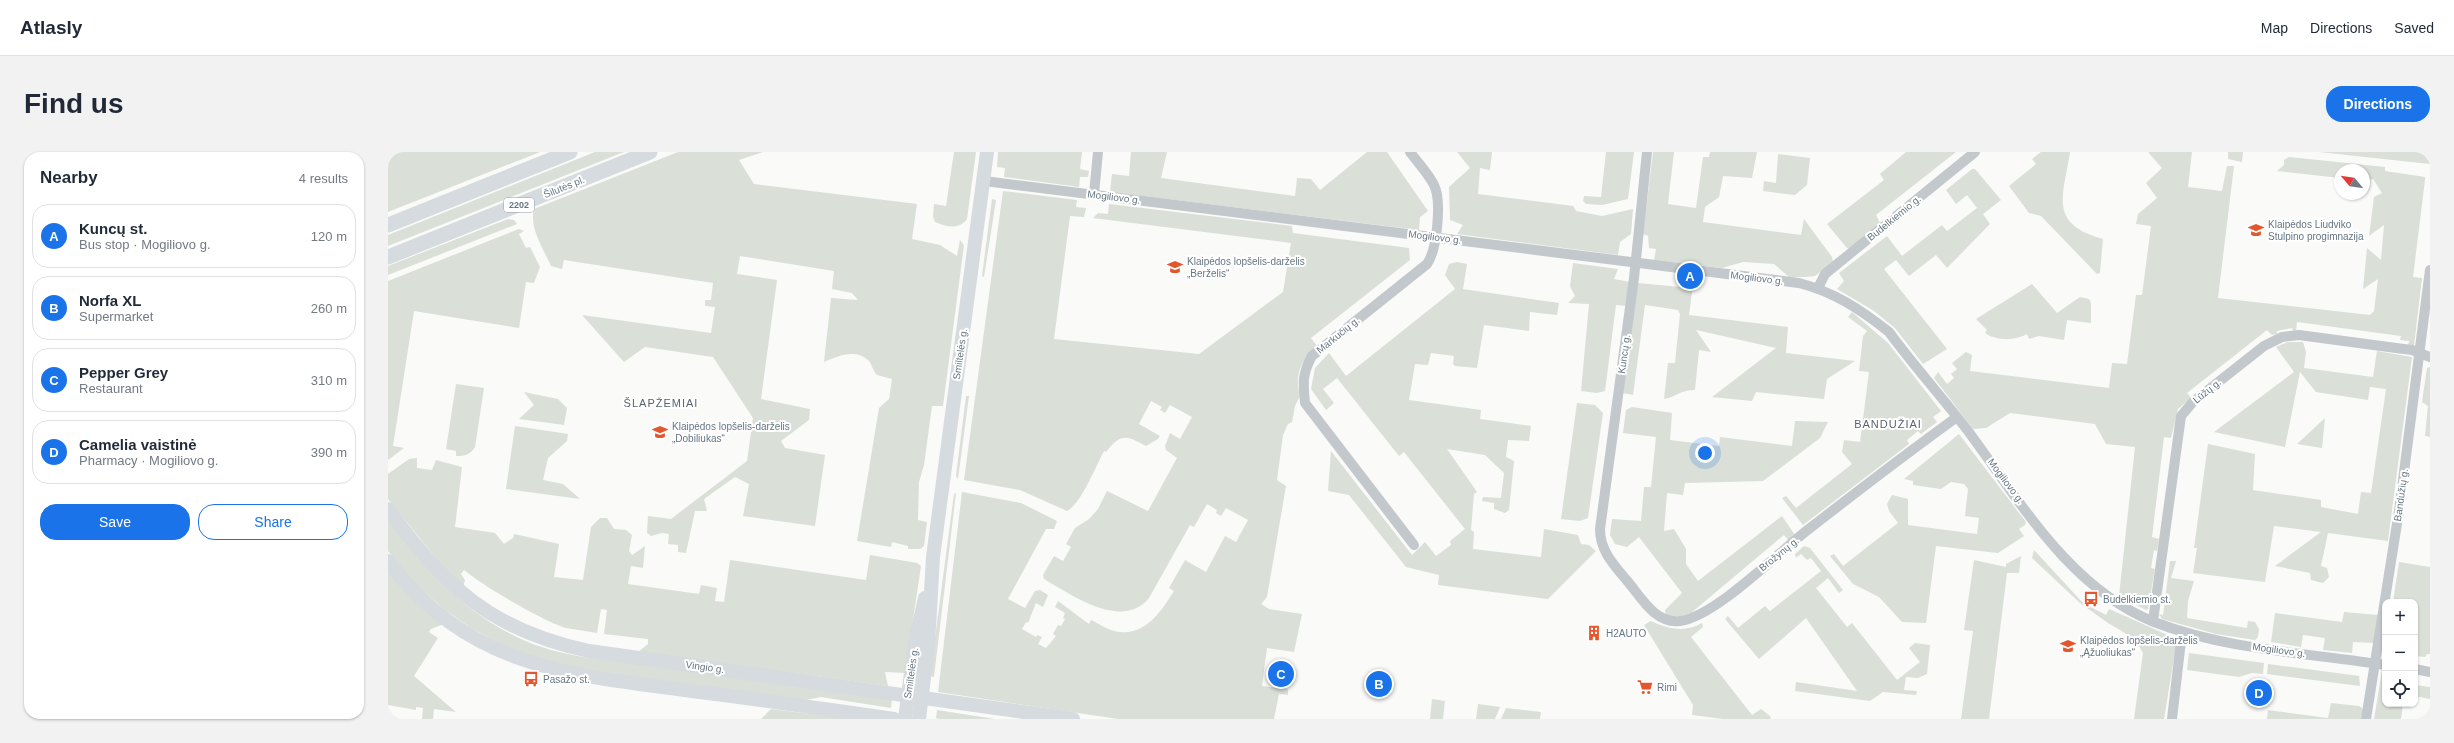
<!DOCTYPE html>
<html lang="en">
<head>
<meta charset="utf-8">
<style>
  :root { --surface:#fff; --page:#f2f2f3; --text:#1f2937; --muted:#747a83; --line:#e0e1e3; --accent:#1a73e8 }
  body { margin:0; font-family:Arial,sans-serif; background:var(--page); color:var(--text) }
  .controls { position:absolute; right:12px; bottom:12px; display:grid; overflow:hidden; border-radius:8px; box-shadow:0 1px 3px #0004 }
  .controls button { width:36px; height:36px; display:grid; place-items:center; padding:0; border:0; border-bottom:1px solid var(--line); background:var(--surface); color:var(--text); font:20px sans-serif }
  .compass { position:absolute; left:1946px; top:12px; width:36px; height:36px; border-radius:50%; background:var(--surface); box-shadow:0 1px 3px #0004; rotate:299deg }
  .you { position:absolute; left:1317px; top:301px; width:14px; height:14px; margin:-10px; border:3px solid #fff; border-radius:50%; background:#1a73e8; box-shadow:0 0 0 6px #1a73e833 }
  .badge { display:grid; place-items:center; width:26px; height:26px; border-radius:50%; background:var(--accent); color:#fff; font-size:13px; font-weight:700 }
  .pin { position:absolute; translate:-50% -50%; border:2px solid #fff; box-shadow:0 1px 4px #0006 }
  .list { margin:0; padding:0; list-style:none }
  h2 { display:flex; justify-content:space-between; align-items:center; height:52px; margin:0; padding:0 16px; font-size:17px }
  h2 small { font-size:13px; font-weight:400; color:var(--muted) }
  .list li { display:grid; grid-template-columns:26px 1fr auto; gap:12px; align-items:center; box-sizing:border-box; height:64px; margin:0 8px 8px; padding:0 8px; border:1px solid var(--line); border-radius:16px }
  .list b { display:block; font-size:15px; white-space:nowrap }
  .list p { margin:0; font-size:13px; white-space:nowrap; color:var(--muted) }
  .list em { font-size:13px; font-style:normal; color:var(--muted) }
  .actions { display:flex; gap:8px; padding:12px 16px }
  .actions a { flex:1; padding:9px 0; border:1px solid var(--accent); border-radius:16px; text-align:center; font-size:14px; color:var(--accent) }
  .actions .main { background:var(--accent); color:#fff }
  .icon { flex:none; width:22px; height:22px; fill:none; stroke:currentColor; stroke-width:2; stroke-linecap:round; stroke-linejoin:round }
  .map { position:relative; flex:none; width:2042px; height:567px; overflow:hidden; border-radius:16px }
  header { display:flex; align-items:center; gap:24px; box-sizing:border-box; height:56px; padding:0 20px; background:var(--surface); border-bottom:1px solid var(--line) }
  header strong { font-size:19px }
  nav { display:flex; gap:22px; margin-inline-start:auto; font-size:14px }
  .intro { display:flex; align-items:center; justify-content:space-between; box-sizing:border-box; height:96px; padding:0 24px }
  h1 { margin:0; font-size:28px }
  .button { padding:10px 18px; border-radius:16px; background:var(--accent); color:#fff; font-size:14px; font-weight:700 }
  main { display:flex; gap:24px; padding:0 24px }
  aside { flex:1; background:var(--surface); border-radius:16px; box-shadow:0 1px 3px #0004 }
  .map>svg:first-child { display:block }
</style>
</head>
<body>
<header>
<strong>Atlasly</strong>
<nav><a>Map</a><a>Directions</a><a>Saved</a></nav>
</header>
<div class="intro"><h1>Find us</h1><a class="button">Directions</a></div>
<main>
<aside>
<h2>Nearby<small>4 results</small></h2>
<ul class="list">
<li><span class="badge">A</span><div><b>Kuncų st.</b><p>Bus stop · Mogiliovo g.</p></div><em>120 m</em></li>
<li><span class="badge">B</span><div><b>Norfa XL</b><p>Supermarket</p></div><em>260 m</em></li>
<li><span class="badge">C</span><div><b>Pepper Grey</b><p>Restaurant</p></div><em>310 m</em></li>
<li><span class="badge">D</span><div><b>Camelia vaistinė</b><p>Pharmacy · Mogiliovo g.</p></div><em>390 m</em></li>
</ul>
<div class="actions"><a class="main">Save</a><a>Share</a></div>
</aside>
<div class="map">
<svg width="2042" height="567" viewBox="0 0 2042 567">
  <rect width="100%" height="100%" fill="#fafaf8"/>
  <g fill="#dadfd7">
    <path d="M0,0H152L0,60Z"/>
    <path d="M207,0H236L0,94V83Z"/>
    <path d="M290,0H375L351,8L366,32L529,52L524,87L552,93L569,104L572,88L576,93L555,254H544L536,313L531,330L530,368L539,370L536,394L532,397H520V394L504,390L503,395L469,389L491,256L501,247L504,227L489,223C485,219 484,213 481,209C468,196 450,204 436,210L443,146L470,148L464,141L444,137L446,119L352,104L349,122L389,128L373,247L422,257L421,268L393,289L397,296L437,303L427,374L355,364L361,332L347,325L316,347L319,359H307L298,401L290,400V393L280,392L281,382L274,381L263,384L259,381L260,364L283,367L359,309L365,266L325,205L257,195L236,210L194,163L323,181L327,155L317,154V148H323L325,131L176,108L174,117L163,114C155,96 141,76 146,57Z"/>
    <path d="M566,0H588L579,67C571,78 559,75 547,70L545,65L546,52L558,54Z"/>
    <path d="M610,0H694L692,17L701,19L700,25H692L691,35L616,25L617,16L609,15Z"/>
    <path d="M743,0H779L773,26L907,44L909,26L923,27L932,38L979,0H999L1040,59L1032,65L1031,78L722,40L724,22L741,24Z"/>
    <path d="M1069,0H1104L1102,18L1092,16L1090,42L1185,54L1188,59L1214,64L1245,57L1243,82L1232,90L1230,103L1069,82L1075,73L1062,68L1061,35L1082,16Z"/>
    <path d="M1218,0H1246L1240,47L1214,53L1198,52L1195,49L1196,44L1213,45Z"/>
    <path d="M1265,0H1286L1280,52L1308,56L1315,5H1321L1322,0H1369L1364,26L1335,24L1331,45L1317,55L1315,70L1413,83L1416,67L1444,105L1445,110L1427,124L1417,125H1401L1386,112L1355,110L1334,116L1266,108L1268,97L1261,96L1260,84L1255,82Z"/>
    <path d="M1518,0H1568L1488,63L1493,73L1462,97L1459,96L1439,72L1496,28L1492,22Z"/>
    <path d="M1653,0H1682C1675,45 1660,72 1715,87L1712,121L1709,122L1653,64L1641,61L1621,34L1648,12L1644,7Z"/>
    <path d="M1760,0H1804L1800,35L1834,39L1839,14H1846L1830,146L1982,163L1986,159L1990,127L1975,137L1979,96L1993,108L1996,73L1981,84L1986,45L1994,41L1985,27L1976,29V18H1952V26L1889,19L1896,13V8L1901,5L1997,15V19L2037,25V28L2025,125L2034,126L2026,194L2020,193L2021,189L2012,188L2013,184L1909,170L1908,180L1905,179L1904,176L1889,179V182L1884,183L1879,178L1799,241L1803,246L1790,257L1783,286L1776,285L1764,385L1771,387L1769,399L1766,398L1763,416L1767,417L1760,457L1758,458L1731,444L1747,295L1718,292L1707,272L1622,261L1598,276L1585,277L1546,226L1550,220L1559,232L1566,226L1563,222L1569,217L1564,211L1578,200L1584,203L1582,219L1721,236L1724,211L1739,212L1748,143H1754L1763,74L1748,72L1750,62L1769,46L1758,31L1774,16Z"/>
    <path d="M1840,0H1855L1854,10L1840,7Z"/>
    <path d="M1931,0H2042V12Z"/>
    <path d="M1390,2L1422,6L1419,33L1407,43L1375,39L1376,29L1388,31Z"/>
    <path d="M1584,17H1587L1613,48L1595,62L1602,72L1559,116L1548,103L1521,124L1508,108L1496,117L1559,197L1535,212L1507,176L1486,159L1449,137L1456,129L1451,121L1499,84L1514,104L1554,73L1559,79L1589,56L1579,43L1568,52L1558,38Z"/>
    <path d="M615,39L689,48L688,55L698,56L696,65L682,64L666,187L811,202L895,140L903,91L705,66L710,61L720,62L721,52L904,74L905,81L1021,96L1022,108L923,186L929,194C913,209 906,222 912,244L907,254L904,270L900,272L895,283L889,328L898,334L879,445L873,452L881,457L914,462L906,500L879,496L874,534L900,537V543L891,542L886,567H730L550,540L574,340L633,351L669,369L666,377H658L620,447L637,456L647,439L652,438L660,443L655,455L648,451L640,471L638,470L634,477L648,485L649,483L654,485L650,492L658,496L668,484L665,482L670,473L673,474L677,467L675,466L677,461L667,455L670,449L701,472L703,468C710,471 718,477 726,479C756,486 772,461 786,439L781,436L797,408L818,420L837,384L848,390L860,368L838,356L833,364L828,361L829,358L819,352L806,375L802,373L761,446C734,479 684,443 656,427L655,423L666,404L675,409L683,395L678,392L687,376L701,367L710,357L719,339L760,359L789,306L778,298L777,294L782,281L792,287L804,265L782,253L777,261L772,258L774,255L763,249L751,272L772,284L770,287L758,294C738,283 733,281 718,300L716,299C708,314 693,352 679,359L632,338L576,328Z"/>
    <path d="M604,47L608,48L596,125L594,124Z"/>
    <path d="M120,67L126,68L129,72L0,123V114Z"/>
    <path d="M131,77L136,79L131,82L138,96L142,95L152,115L146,131L138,130L131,176L26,159L5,294L16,296L0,308V129Z"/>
    <path d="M1069,110L1079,112L1075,137L1171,151L1169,163L1142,160L1141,179L1096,173L1089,216L1067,214L1065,212L1066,204L1043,201L1040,213L1027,212L1021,248L1093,258L1092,267L1143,274L1141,289L1120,288L1118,305L1126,309L1121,358L1117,361L1106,357V351L1094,349L1095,345L1113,346L1116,321L1097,303L1059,297L1089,340L1086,342L1083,378L1086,380L1085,397L1153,405L1156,377L1190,383L1193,392L1201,393L1208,399L1160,447L1050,433L1051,423L1018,415L961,343L940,339L943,299L1024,403L1037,390L1048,404L1063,393L1062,389L1077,377L1016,300L1011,304L949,226L935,237L946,251L938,258L923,237L927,216L941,201L958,224L1067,137L1057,123L1061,112Z"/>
    <path d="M1185,111L1230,117L1226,127L1242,130L1239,154L1228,153L1217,239L1209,241L1193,239L1201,152L1180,151L1187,144L1182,134Z"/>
    <path d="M1294,124L1306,125L1301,163L1400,175L1398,201L1467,209L1439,227L1436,247L1368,240L1364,249L1324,245L1388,196L1308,178L1323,200L1311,198L1307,238C1291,238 1289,245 1276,247L1280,211H1287L1292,162L1290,158L1257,153L1245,243L1235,241L1249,131L1293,135Z"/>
    <path d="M1644,132L1669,161L1692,145L1701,147L1703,151V171L1679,168L1676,188L1651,184L1641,187L1639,182C1627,189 1608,189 1597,181L1599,178L1588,167Z"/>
    <path d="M1464,160L1500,191L1553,259L1545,265L1549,270L1533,282L1530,279L1519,288L1521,292L1415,373L1394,346L1398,344L1408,356L1464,312L1454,300L1456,288L1472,290L1481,220L1471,219L1475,184L1479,179L1460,165Z"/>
    <path d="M1900,190H1915L1918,200L1916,216L1985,225L1989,199L2024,205L2000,389L1940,381L1933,414L1939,416L1941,425L1935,431L1923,428L1922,421L1887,414L1933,380L1886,374L1877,430L1805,421L1809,396H1806L1820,292L1867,302L1865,338L1933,348V355L1970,362L1973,340L1983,341L1998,237L1982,235L1980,248L1928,240L1912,220L1897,295L1826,280L1906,220L1888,195Z"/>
    <path d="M2042,215V285L2037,284L2040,254L2034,250L2039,216Z"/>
    <path d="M68,232L96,236L87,295C82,303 77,304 68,304V299L58,297Z"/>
    <path d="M136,240L170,247L179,256L176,273L131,267L146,253Z"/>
    <path d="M578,244H581L570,327L568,324Z"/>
    <path d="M1189,251L1207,253L1215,261L1200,366L1192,369L1173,367Z"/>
    <path d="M1244,255L1284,261L1282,288L1331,294L1332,285L1404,294L1407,269L1440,270L1432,286L1375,329L1297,331L1295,343L1279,341L1276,379L1286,377L1298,397V412L1310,429L1394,364L1407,383L1400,388L1396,383L1303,461L1292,464H1278L1277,458L1294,441L1251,385L1239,395L1227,392L1222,383L1224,367L1253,369L1256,335H1263L1268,285L1235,281L1238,258Z"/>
    <path d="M1937,266L1934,296L1909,292Z"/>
    <path d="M127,274L180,282L179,289L160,306L155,328L175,332L192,347L118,337Z"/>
    <path d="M1571,282L1638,370L1637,373L1631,377L1636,384L1610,401L1548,394L1538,471L1514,470L1491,445L1465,432L1442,404L1446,402L1455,414L1510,371L1501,359L1499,352L1504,343L1520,347V373L1589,382L1591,366L1577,364L1580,337L1576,332L1563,330L1553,337L1525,333V329L1516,327Z"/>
    <path d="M29,306V316L44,318L48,308L74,315L67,375L107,381L116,392L125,386L126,382L171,392L166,425L195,428L203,375L212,366H219L226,377L238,378L244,383L241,399L244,403L257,394L255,416L243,414L240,432L311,442L313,433L329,436L327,449L336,450L342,408L478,428L482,403L529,411L533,414L517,521L497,520L500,534L250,500L260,492V487L216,482L219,458L213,457L209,481C199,479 188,478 178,476C155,469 95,434 76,418L73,422L77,428L75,435L61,422L0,347V322L21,307Z"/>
    <path d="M568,341L546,525L542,524L566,342Z"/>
    <path d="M0,367C36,415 75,460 131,486C174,507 226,508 273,515C350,526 427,537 504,547L503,556L433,545L418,548L198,519L129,501L83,476L57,458L25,430L0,399Z"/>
    <path d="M1416,394L1422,396L1455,438L1451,441L1440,426L1428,436L1459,475L1464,471L1509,528L1532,510L1521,496L1527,491L1542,493L1539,522L1530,526L1518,525L1516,538L1529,539L1528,543L1495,540L1482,549L1407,539L1408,530L1469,539L1418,466L1371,507L1337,467L1340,464L1350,476L1377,454L1382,459L1433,419L1423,406L1419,408L1413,402L1408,406L1407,402Z"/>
    <path d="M1646,398L1695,451L1718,463L1721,457L1782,484L1788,494L1776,567H1746L1755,501L1747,487L1720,471L1692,451L1644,406Z"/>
    <path d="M1633,404L1631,421H1619L1601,567H1573L1585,479L1576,478L1586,408L1618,415V412Z"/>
    <path d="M1782,409H1788L1783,426L1806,429L1800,449L1799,466L1859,476L1860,469L1867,470L1871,477L1870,485L1867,488L1828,482L1774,467L1771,462L1775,463Z"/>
    <path d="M2011,410L2042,415V502H2039L2037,505L2027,504V450H2005Z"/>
    <path d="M0,420L26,448L56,472L43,477L41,480L50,486L26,524L68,560L46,557L45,567H34L35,556L28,555V558L0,553Z"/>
    <path d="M1956,460L1990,463L1986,491L1965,490L1964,501L1935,498L1937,486L1915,483L1913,495L1883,490L1887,461L1954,470Z"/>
    <path d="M1263,469C1280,477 1297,481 1314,471L1315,475L1303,485L1364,563L1373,557L1383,565L1382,567H1335L1304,563L1305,553L1256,473Z"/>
    <path d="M1801,501L1876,511L1875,522L1864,521L1851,525L1799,518Z"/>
    <path d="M1880,512L1971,524L1972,534L1879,522Z"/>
    <path d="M1994,519L1997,520V552H2015L2013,567H1986Z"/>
    <path d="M2027,533L2042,535V547L2027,544Z"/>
    <path d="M1044,547L1057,549L1055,567H1042Z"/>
    <path d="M1943,551L1971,554L1975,557L1973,567H1879L1880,558L1940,566Z"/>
    <path d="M1090,552L1112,555L1107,567H1088Z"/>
    <path d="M1118,556L1153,560L1152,567H1113Z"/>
    <path d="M383,557L463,567H373Z"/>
    <path d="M549,558L607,567H551L548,566Z"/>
  </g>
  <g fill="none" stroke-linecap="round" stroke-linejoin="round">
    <g stroke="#c3c8cc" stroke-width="10">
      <path d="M1022,0C1030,11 1040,21 1046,33C1054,49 1049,98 1039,112L924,204C914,222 915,231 917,251L1026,393"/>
      <path d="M1259,0L1246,126L1212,377C1212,400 1227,414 1241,431C1254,447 1268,472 1292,469C1326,465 1388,403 1417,380C1467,341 1518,302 1569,265"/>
      <path d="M596,29L1411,131C1446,140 1472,157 1501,180C1526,214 1554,245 1580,279C1632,349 1681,436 1766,470C1839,498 1920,501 1997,513"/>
      <path d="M706,42L710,0"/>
      <path d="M1430,136L1437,122L1587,0"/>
      <path d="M1765,469L1793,264L1805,250L1876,194L1894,185L1911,183L2008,196L2024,198L2042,205"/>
      <path d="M2027,517L2042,520"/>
      <path d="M1784,567L1794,480"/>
      <path d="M1978,567L2011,359L2042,118"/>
    </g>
    <g stroke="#d6dbdf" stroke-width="14">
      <path d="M0,357C57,435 104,479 201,499L685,567"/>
      <path d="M0,409C83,519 187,523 312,540C377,548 442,558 506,567"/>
      <path d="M517,567L527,490L537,446"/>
      <path d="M531,567L540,493L545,405L599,0"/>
    </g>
    <g stroke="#d6dbdf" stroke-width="15">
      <path d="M0,73L182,0"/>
      <path d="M0,105L262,0"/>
    </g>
  </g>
  <defs>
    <symbol id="school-bare" viewBox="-9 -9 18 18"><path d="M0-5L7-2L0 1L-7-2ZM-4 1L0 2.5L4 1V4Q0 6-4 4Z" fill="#e4572e" stroke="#fff" stroke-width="2.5" paint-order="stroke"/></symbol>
    <symbol id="bus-bare" viewBox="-9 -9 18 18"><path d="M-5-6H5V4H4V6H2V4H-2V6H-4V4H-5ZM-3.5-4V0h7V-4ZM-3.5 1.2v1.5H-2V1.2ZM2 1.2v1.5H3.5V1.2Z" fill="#e4572e" stroke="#fff" stroke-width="2.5" paint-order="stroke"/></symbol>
    <symbol id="building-bare" viewBox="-9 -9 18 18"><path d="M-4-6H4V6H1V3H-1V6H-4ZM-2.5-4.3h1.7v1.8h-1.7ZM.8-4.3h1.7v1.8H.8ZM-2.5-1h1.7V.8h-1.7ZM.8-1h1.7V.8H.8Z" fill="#e4572e" stroke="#fff" stroke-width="2.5" paint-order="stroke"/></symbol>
    <symbol id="supermarket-bare" viewBox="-9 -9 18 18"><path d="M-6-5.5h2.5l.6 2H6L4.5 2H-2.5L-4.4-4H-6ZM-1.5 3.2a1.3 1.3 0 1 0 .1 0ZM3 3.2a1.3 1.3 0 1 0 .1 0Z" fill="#e4572e" stroke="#fff" stroke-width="2.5" paint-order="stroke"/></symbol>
  </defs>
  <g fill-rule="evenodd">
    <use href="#school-bare" x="1857" y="67" width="22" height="22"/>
    <use href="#school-bare" x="776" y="104" width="22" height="22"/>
    <use href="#school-bare" x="261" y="269" width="22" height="22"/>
    <use href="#bus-bare" x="1692" y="436" width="22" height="22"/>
    <use href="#building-bare" x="1195" y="470" width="22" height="22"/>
    <use href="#school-bare" x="1669" y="483" width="22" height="22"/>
    <use href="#bus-bare" x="132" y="516" width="22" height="22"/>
    <use href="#supermarket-bare" x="1246" y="524" width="22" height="22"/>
  </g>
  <g text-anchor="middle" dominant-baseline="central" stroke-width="4" stroke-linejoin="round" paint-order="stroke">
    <rect fill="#fff" stroke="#939fa8" stroke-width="1" x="116" y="46" width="30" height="14" rx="3"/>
    <g font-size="9" font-weight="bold" fill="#657683">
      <text x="131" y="53">2202</text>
    </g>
    <g font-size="10" fill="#657683" stroke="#fff">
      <text transform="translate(176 35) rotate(-22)">Šilutės pl.</text>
      <text transform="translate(726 45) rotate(7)">Mogiliovo g.</text>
      <text transform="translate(1506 66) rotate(-39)">Budelkiemio g.</text>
      <text transform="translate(1047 85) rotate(7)">Mogiliovo g.</text>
      <text transform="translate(1369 126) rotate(7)">Mogiliovo g.</text>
      <text transform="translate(950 183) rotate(-39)">Markučių g.</text>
      <text transform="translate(572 202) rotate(-82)">Smiltelės g.</text>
      <text transform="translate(1236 202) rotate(-82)">Kuncų g.</text>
      <text transform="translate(1819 239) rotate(-39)">Lūžų g.</text>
      <text transform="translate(1618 329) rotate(53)">Mogiliovo g.</text>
      <text transform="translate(2013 343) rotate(-82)">Bandužių g.</text>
      <text transform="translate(1391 402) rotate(-39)">Brožynų g.</text>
      <text transform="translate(1891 498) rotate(8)">Mogiliovo g.</text>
      <text transform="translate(317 515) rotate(8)">Vingio g.</text>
      <text transform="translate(523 521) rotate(-82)">Smiltelės g.</text>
    </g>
    <g font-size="10" fill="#657683" stroke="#fff" text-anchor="start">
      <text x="1880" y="72">Klaipėdos Liudviko<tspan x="1880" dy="12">Stulpino progimnazija</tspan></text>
      <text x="799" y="109">Klaipėdos lopšelis-darželis<tspan x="799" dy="12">„Berželis“</tspan></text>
      <text x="284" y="274">Klaipėdos lopšelis-darželis<tspan x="284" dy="12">„Dobiliukas“</tspan></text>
      <text x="1715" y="447">Budelkiemio st.</text>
      <text x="1218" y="481">H2AUTO</text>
      <text x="1692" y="488">Klaipėdos lopšelis-darželis<tspan x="1692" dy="12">„Ąžuoliukas“</tspan></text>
      <text x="155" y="527">Pasažo st.</text>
      <text x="1269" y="535">Rimi</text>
    </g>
    <g font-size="11" letter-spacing="1" fill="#57646e" stroke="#fff">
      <text x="273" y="251">ŠLAPŽEMIAI</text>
      <text x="1500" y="272">BANDUŽIAI</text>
    </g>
  </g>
</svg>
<div class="controls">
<button>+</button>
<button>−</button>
<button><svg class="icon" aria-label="locate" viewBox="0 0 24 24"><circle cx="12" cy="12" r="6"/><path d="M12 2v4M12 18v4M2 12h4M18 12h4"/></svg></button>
</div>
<svg class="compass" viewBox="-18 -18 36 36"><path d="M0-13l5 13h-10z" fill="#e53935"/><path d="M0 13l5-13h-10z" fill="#747a83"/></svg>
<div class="you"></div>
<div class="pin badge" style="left:1302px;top:124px">A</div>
<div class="pin badge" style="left:991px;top:532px">B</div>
<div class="pin badge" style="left:893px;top:522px">C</div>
<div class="pin badge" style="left:1871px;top:541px">D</div>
</div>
</main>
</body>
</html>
